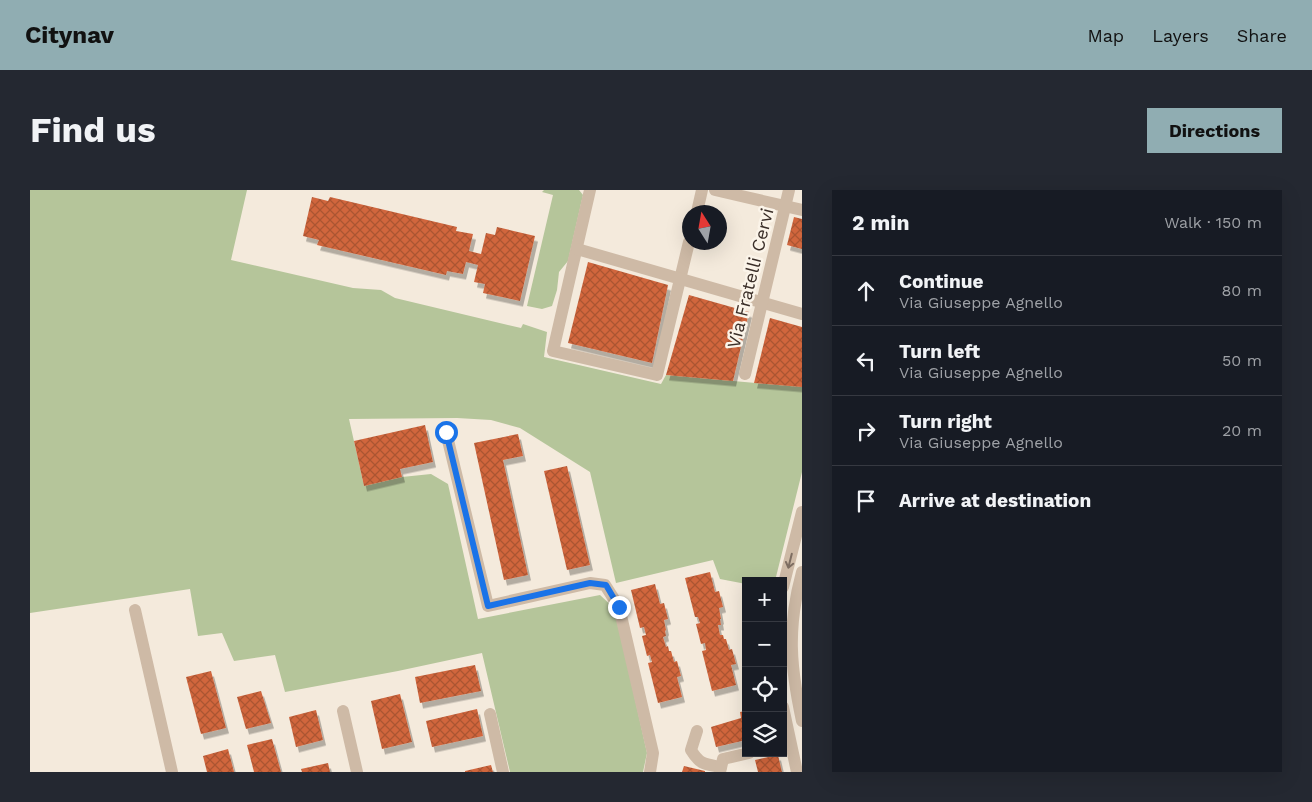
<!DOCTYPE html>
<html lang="en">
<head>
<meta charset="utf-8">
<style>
  :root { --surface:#171b24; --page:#242831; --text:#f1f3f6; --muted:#9ea1a6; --line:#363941; --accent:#90adb2 }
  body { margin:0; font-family:"Work Sans",sans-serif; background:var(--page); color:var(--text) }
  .controls { position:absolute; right:15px; bottom:15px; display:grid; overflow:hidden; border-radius:0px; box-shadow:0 5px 20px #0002 }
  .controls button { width:45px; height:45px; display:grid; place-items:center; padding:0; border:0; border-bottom:1px solid var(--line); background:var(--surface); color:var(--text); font:25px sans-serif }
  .compass { position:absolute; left:652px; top:15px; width:45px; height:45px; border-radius:50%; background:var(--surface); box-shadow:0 5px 20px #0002; rotate:349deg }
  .stop { position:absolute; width:15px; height:15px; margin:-11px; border:4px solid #1a73e8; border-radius:50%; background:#fff }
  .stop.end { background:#1a73e8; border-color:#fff; box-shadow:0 1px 5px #0008 }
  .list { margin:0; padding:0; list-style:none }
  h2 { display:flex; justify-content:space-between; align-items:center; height:65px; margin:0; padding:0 20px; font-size:21px }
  h2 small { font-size:16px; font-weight:400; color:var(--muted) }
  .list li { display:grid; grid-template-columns:32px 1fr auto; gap:15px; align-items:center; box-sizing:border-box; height:70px; padding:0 20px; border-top:1px solid var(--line) }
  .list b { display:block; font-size:19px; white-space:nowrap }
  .list p { margin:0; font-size:16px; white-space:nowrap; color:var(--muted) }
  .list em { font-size:16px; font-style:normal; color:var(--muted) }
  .icon { flex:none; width:28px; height:28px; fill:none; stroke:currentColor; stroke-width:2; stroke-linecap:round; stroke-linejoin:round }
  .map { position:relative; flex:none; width:772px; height:582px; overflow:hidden; border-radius:0px }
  header { display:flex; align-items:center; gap:30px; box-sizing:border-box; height:70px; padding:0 25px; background:var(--accent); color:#111 }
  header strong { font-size:24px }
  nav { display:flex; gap:28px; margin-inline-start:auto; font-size:18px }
  .intro { display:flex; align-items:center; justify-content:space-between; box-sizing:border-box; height:120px; padding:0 30px }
  h1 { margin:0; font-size:35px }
  .button { padding:12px 22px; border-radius:0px; background:var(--accent); color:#111; font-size:18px; font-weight:700 }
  main { display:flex; gap:30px; padding:0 30px }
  aside { flex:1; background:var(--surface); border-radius:0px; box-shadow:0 5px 20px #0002 }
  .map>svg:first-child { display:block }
</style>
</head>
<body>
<header>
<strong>Citynav</strong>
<nav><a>Map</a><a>Layers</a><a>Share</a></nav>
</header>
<div class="intro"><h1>Find us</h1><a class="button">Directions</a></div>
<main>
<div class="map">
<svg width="772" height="582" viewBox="0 0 772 582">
  <defs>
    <pattern id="building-cross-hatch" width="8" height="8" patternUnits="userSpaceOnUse" patternTransform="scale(1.25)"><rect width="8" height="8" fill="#d1663d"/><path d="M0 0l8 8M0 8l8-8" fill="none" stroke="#ab5433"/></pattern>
    <filter id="shadow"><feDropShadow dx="3" dy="5.5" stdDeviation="0" flood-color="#0004"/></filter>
  </defs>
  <rect width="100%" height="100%" fill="#f4eadc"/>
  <g fill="#b5c59a">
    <path d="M0,0H217L201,70L323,98L351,100L365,108L491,138L493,134L517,142L514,167L631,194L636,185L772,197V282L745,391H716V394L690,389L683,370L586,393L560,282L490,238L461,230L427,228L319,229L334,296L372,287L401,284L418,294L448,429L570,405L585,419L617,563L613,582H480L452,463L368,481L255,502L245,465L204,471L192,443L168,446L160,399L0,423Z"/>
    <path d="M514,0H549L553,5L538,71L529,82L527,100L522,116L512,119L497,116L523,5L512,2Z"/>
  </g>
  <g fill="url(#building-cross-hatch)" filter="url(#shadow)">
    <path d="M282,7L298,11L300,7L427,37L426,41L443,44L439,61L451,64L456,43L465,45L467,37L505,46L490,111L453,103L455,94L444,92L448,75L436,72L433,84L417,81L416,85L287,55L289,50L273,46Z"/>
    <path d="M764,27L772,29V59L757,55Z"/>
    <path d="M558,72L638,95L622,173L538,153Z"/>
    <path d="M659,105L719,122L703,191L636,185Z"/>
    <path d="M740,128L772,137V197L724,193Z"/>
    <path d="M395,235L403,272L370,279L372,287L334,296L324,251Z"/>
    <path d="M488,244L493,266L473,270L498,385L474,390L444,253Z"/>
    <path d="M537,276L560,375L537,380L514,281Z"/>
    <path d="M680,382L685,402L689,401L693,417L689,418L691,429H690L691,435H688L690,445H693L694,449H696L699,460L702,459L706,474L701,475L706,495L682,501L672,461L676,460L675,453L671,454L666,434L670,433L668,427H665L655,388Z"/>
    <path d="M625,394L630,414L634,413L638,429L634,430L636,440L635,441L636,446L633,447L636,457L638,456L639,461H641L644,472L647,471L651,486L647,487L652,507L628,513L618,473L622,472L620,465L617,466L612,446L616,445L614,437L610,438L601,400Z"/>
    <path d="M445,475L451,501L390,513L385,487Z"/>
    <path d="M181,481L196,538L171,544L156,487Z"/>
    <path d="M231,501L241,533L216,539L207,507Z"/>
    <path d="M370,504L382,552L352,559L341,511Z"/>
    <path d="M447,519L453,546L402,557L396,531Z"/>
    <path d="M286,520L293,550L266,557L259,527Z"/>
    <path d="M716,521V550L686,557L681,537L711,528L710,522Z"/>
    <path d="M242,549L251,582H224L217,555Z"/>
    <path d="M198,559L204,582H177L173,566Z"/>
    <path d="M748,565L752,582H728L725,570Z"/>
    <path d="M298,573L300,582H272L271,579Z"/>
    <path d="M461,575L463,582H435V581Z"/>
    <path d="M654,576L675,581V582H652Z"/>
  </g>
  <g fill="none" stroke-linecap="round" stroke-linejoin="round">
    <g stroke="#cebaa6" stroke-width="12">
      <path d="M560,0L523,161L627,185L659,52"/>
      <path d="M685,0L772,20"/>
      <path d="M667,22L672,0"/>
      <path d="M547,59L772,124"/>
      <path d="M715,184L759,0"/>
      <path d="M416,242L458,416L560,393L575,395L589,417L623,563L620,582"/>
      <path d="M105,420L142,582"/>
      <path d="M313,521L327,582"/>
      <path d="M460,524L473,582"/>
      <path d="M667,541L661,560C670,575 675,574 691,577"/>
      <path d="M690,582L693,569L719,563"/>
    </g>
    <g stroke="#cebaa6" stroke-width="12">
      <path d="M772,382C757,438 760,475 772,531"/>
      <path d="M753,397L772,322"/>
      <path d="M753,517L767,582"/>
    </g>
  </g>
  <defs><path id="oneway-shaft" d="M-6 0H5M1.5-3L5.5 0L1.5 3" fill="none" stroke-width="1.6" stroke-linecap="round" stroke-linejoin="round" transform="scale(1.25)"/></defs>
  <use stroke="#7d6d61" href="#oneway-shaft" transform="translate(760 371) rotate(104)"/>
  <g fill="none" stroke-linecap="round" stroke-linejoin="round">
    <path stroke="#1a73e8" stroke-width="6" d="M416,242L458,416L560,393L576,395L589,417"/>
  </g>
  <g text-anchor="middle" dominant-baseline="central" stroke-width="5" stroke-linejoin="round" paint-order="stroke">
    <g font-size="18" fill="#3a2e28" stroke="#fbf4e9">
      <text transform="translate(720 88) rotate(-76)">Via Fratelli Cervi</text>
    </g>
  </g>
</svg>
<div class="controls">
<button>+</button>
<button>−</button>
<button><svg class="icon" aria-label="locate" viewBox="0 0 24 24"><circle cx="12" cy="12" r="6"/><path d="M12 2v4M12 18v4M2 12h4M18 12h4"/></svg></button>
<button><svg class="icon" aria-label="layers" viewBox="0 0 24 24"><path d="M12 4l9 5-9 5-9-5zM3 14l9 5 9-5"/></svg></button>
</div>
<svg class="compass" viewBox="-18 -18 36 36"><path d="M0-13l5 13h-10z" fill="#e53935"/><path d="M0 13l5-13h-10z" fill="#9ea1a6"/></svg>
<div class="stop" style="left:416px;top:242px"></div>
<div class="stop end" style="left:589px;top:417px"></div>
</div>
<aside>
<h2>2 min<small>Walk · 150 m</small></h2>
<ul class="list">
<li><svg class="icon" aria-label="ahead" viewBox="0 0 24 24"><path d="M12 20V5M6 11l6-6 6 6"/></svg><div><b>Continue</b><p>Via Giuseppe Agnello</p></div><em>80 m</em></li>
<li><svg class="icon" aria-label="left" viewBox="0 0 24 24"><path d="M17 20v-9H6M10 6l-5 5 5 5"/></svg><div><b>Turn left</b><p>Via Giuseppe Agnello</p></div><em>50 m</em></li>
<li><svg class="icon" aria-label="right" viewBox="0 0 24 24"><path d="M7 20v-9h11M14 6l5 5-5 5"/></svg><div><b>Turn right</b><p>Via Giuseppe Agnello</p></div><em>20 m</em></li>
<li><svg class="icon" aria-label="arrive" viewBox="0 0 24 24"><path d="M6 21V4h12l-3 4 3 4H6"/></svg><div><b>Arrive at destination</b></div></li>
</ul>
</aside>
</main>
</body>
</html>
